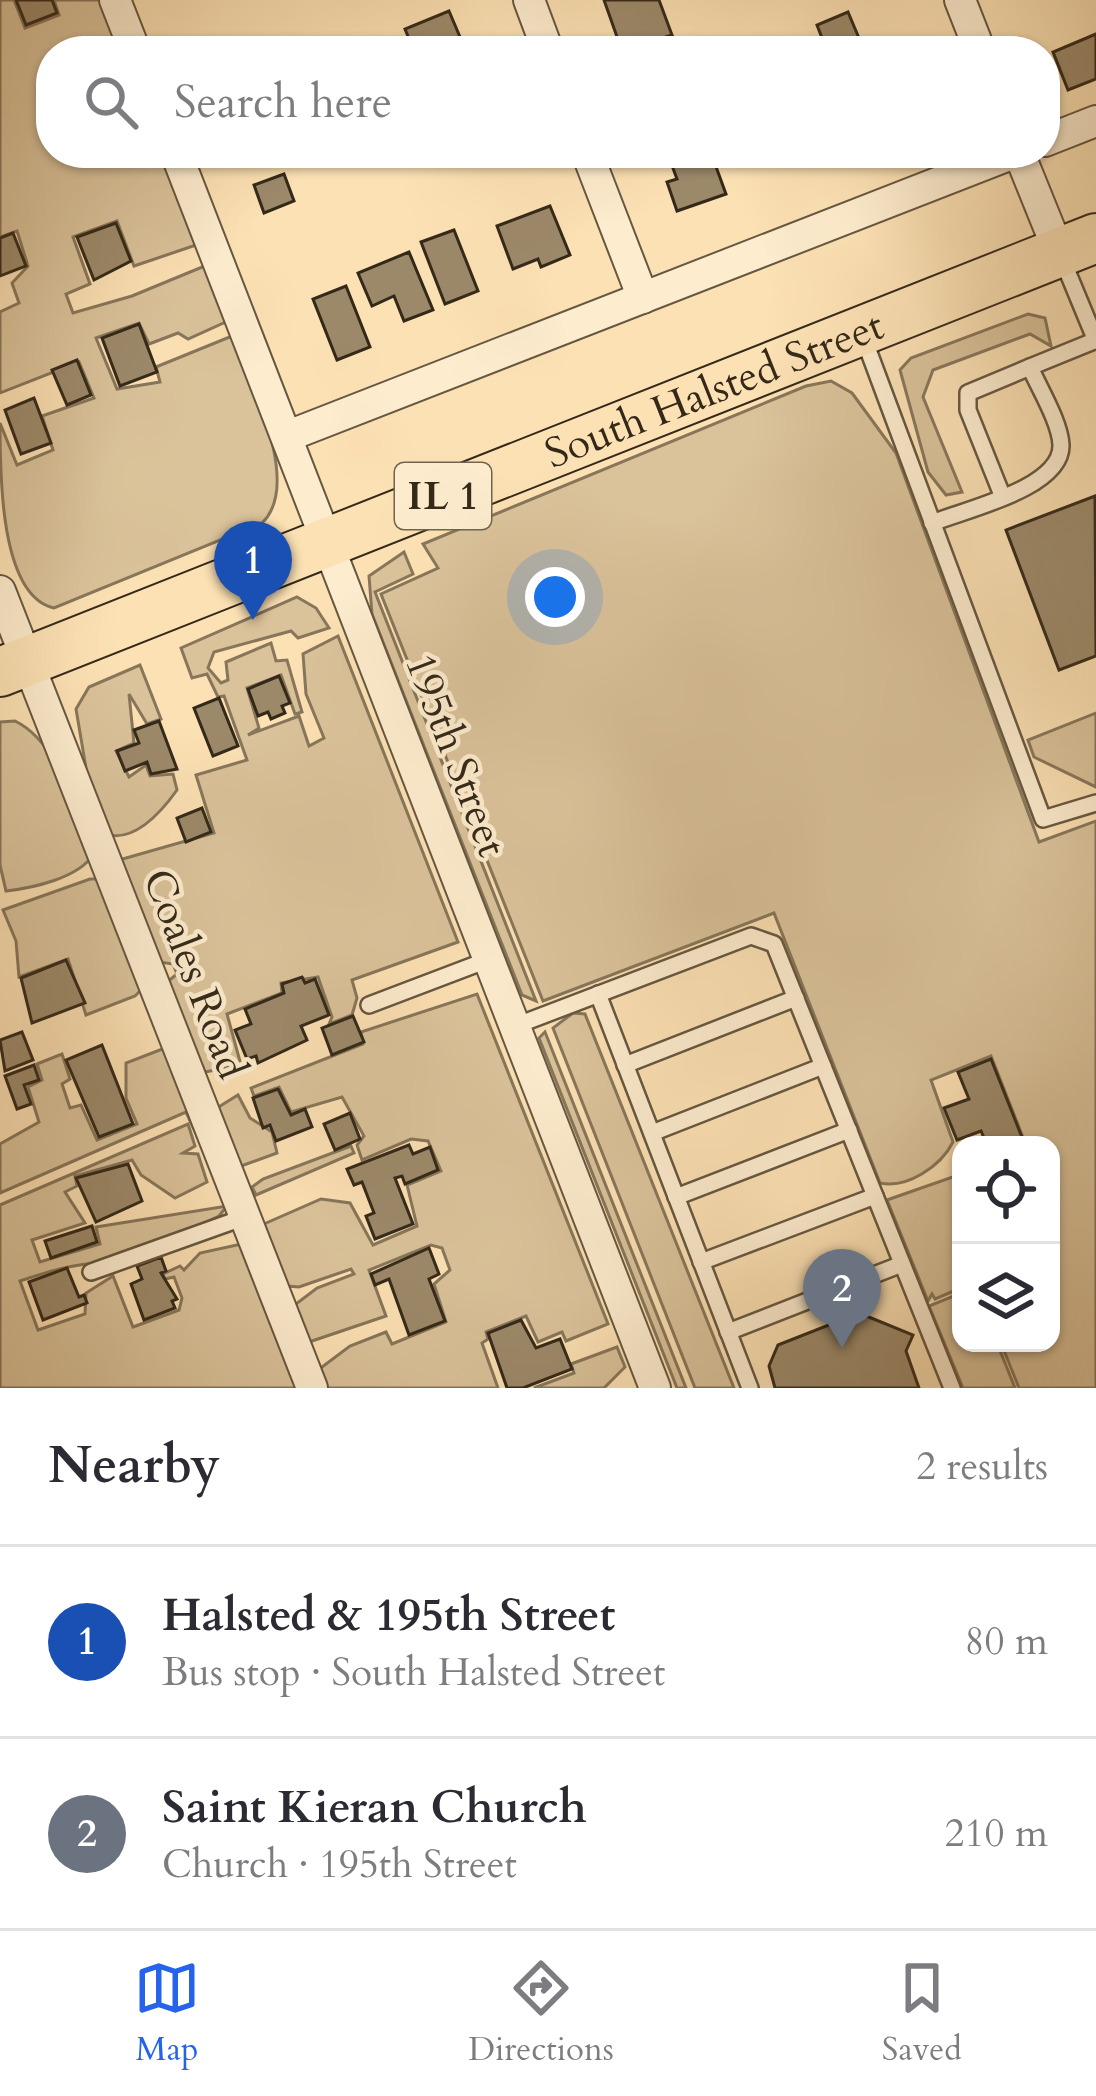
<!DOCTYPE html>
<html lang="en">
<head>
<meta charset="utf-8">
<style>
  :root { --surface:#fff; --page:#f2f2f3; --text:#2b2b33; --muted:#7c7c81; --line:#e1e1e2; --accent:#2563eb }
  body { margin:0; font-family:Cardo,serif; background:var(--page); color:var(--text) }
  .controls { position:absolute; right:36px; bottom:36px; display:grid; overflow:hidden; border-radius:24px; box-shadow:0 3px 9px #0004 }
  .controls button { width:108px; height:108px; display:grid; place-items:center; padding:0; border:0; border-bottom:3px solid var(--line); background:var(--surface); color:var(--text); font:60px sans-serif }
  .you { position:absolute; left:555px; top:597px; width:42px; height:42px; margin:-30px; border:9px solid #fff; border-radius:50%; background:#1a73e8; box-shadow:0 0 0 18px #1a73e833 }
  .badge { display:grid; place-items:center; width:78px; height:78px; border-radius:50%; background:var(--accent); color:#fff; font-size:39px; font-weight:700 }
  .pin { position:absolute; translate:-50% -99px; filter:drop-shadow(0 3px 6px #0008) }
  .pin::after { content:''; position:absolute; top:63px; width:42px; height:36px; background:inherit; clip-path:polygon(0 0,100% 0,50% 100%) }
  .list { margin:0; padding:0; list-style:none }
  h2 { display:flex; justify-content:space-between; align-items:center; height:156px; margin:0; padding:0 48px; font-size:51px }
  h2 small { font-size:39px; font-weight:400; color:var(--muted) }
  .list li { display:grid; grid-template-columns:78px 1fr auto; gap:36px; align-items:center; box-sizing:border-box; height:192px; padding:0 48px; border-top:3px solid var(--line) }
  .list b { display:block; font-size:45px; white-space:nowrap }
  .list p { margin:0; font-size:39px; white-space:nowrap; color:var(--muted) }
  .list em { font-size:39px; font-style:normal; color:var(--muted) }
  .icon { flex:none; width:66px; height:66px; fill:none; stroke:currentColor; stroke-width:2; stroke-linecap:round; stroke-linejoin:round }
  .map { position:relative; flex:none; width:1096px; height:1388px; overflow:hidden }
  .search { position:absolute; background:var(--surface); box-shadow:0 3px 9px #0004; left:36px; right:36px; top:36px; height:132px; display:flex; align-items:center; gap:30px; box-sizing:border-box; padding:0 42px; border-radius:48px; color:var(--muted); font-size:45px }
  .sheet { height:540px; background:var(--surface) }
  nav { display:flex; justify-content:space-around; align-items:center; box-sizing:border-box; height:168px; border-top:3px solid var(--line); background:var(--surface); font-size:33px; color:var(--muted) }
  nav a { display:grid; justify-items:center; gap:6px }
  nav .on { color:var(--accent) }
  .map>svg:first-child { display:block }
</style>
</head>
<body>
<div class="map">
<svg width="1096" height="1388" viewBox="0 0 1096 1388">
  <rect width="100%" height="100%" fill="#fce1b4"/>
  <filter id="stains"><feTurbulence type="fractalNoise" baseFrequency=".00167" numOctaves="4"/><feColorMatrix values="0 0 0 0 .2 0 0 0 0 .09 0 0 0 0 .02 0 0 0 .5 -.17"/></filter>
  <radialGradient id="worn" r=".72"><stop offset=".6" stop-color="#630" stop-opacity="0"/><stop offset="1" stop-color="#630" stop-opacity=".3"/></radialGradient>
  <g fill="#dac29a" stroke="#87765a" stroke-width="3">
    <path d="M0,0H14L25,28L59,15L54,0H104L125,51H51V153H164L199,244L134,266L117,221L73,237L90,284L66,294L73,313L132,296L207,265L230,320L188,339L178,333L149,344L139,323L96,338L117,389L160,382L156,367L232,336C250,381 303,484 262,523L54,608C0,596 0,475 0,423L17,465L53,450L42,416L94,398L79,362L0,393V312L19,303L12,283L28,266L17,231L0,237Z"/>
    <path d="M1028,314L1045,318L1051,346L1030,334L933,370L923,397L962,492L946,495L928,472L900,370L911,358Z"/>
    <path d="M831,381L852,393L896,453L1039,842L1096,821V1388H1019L1001,1343H1051V1145H1026L991,1056L931,1080L953,1142C941,1166 907,1189 880,1183L774,913L543,1001L381,594L438,568L423,544L806,386Z"/>
    <path d="M404,552L413,574L375,592L536,1001L522,995L372,614L369,576Z"/>
    <path d="M297,597L316,608L329,628L298,638L291,631L214,652L208,668L221,683L228,680L226,662L271,643L276,661L287,660L302,712L295,714L281,675L247,688L259,728L248,735L299,716L309,746L324,738L306,694L303,654L338,636L458,942L352,980L357,998L352,1015L329,1024L332,1017L318,977L281,983L282,993L227,1014L241,1065L205,1072L166,983L177,974L173,964L159,962L119,860L214,833L196,775L247,760L224,696L218,697L207,674L192,678L181,648Z"/>
    <path d="M140,665L161,719L147,724L129,694L134,743L116,751L129,777L146,765L150,776L173,774L177,790C162,811 136,841 108,835L87,774L76,709L89,687Z"/>
    <path d="M1096,713V787L1034,757L1028,740Z"/>
    <path d="M15,721C59,742 76,812 93,855C78,878 33,888 6,891L0,865V722Z"/>
    <path d="M90,879H100L145,986L135,996L86,1015L68,959L19,977L16,941L3,910Z"/>
    <path d="M477,994L608,1324L566,1341L562,1332L538,1342L526,1316L486,1332L488,1339L482,1343L498,1388H325L318,1370L350,1346L386,1332L392,1344L446,1322L434,1284L450,1270L442,1248L431,1245L369,1270L386,1316L306,1343L292,1307L317,1288L354,1274L351,1269L299,1287L287,1286L264,1224L321,1199L350,1203L373,1245L417,1226L407,1185L441,1171L428,1141L411,1139L362,1160L357,1145L364,1136L342,1097L291,1112L279,1087L254,1096L251,1088L363,1044L361,1032Z"/>
    <path d="M573,1013L585,1014L734,1388H695L553,1028Z"/>
    <path d="M545,1032L686,1388H677L539,1038Z"/>
    <path d="M165,1048L213,1170L186,1112L0,1193V1144L39,1122L28,1087L42,1080L37,1064L62,1054L70,1079L62,1084L70,1108L81,1105L97,1140L137,1124L126,1098V1063Z"/>
    <path d="M238,1095L250,1118L272,1132L277,1153L241,1166L217,1108Z"/>
    <path d="M188,1124L195,1146L183,1153L198,1154L207,1182L175,1198L141,1175L132,1160L75,1176L77,1186L65,1192L85,1223L32,1240L40,1262L100,1244L96,1227L227,1206L219,1216C185,1231 138,1262 101,1263C72,1264 50,1271 20,1281L38,1330L85,1314L86,1293L113,1276L133,1327L179,1310L182,1298L174,1277L165,1279L163,1274L180,1266L184,1270L200,1253L246,1243L303,1388H0V1205Z"/>
    <path d="M351,1146L354,1153L256,1195L252,1187L263,1179Z"/>
    <path d="M961,1174V1288L935,1299L932,1294L928,1301L887,1200Z"/>
    <path d="M961,1293V1343H997L1015,1388H963L929,1306Z"/>
    <path d="M617,1347L625,1367L604,1388H534L574,1373L571,1364Z"/>
  </g>
  <g fill="#9c896a" stroke="#342919" stroke-width="3">
    <path d="M16,0H52L57,13L26,25Z"/>
    <path d="M604,0H659L672,35L622,51Z"/>
    <path d="M449,11L460,37L414,51L405,29Z"/>
    <path d="M848,12L864,50L827,51L817,25Z"/>
    <path d="M1096,34V79L1068,90L1053,52Z"/>
    <path d="M471,38L475,51H436Z"/>
    <path d="M249,153H288L254,165Z"/>
    <path d="M700,153H711L726,194L677,211L667,182L677,179L671,163Z"/>
    <path d="M284,174L294,201L264,213L254,185Z"/>
    <path d="M550,206L570,255L541,267L538,259L513,269L497,226Z"/>
    <path d="M116,223L131,261L94,280L77,237Z"/>
    <path d="M454,230L478,291L445,304L421,242Z"/>
    <path d="M13,233L26,266L0,276V238Z"/>
    <path d="M409,252L433,310L404,321L394,296L372,306L358,273Z"/>
    <path d="M346,286L370,347L337,360L313,299Z"/>
    <path d="M139,324L157,372L120,386L102,338Z"/>
    <path d="M77,360L91,395L67,405L52,370Z"/>
    <path d="M34,398L51,443L21,454L5,410Z"/>
    <path d="M1095,496L1096,656L1059,670L1006,530Z"/>
    <path d="M279,676L290,703L282,706L285,713L271,719L268,712L258,716L248,689Z"/>
    <path d="M219,698L238,746L213,756L194,708Z"/>
    <path d="M159,721L177,769L151,774L147,762L125,771L117,751L139,743L134,730Z"/>
    <path d="M202,808L211,832L186,842L177,818Z"/>
    <path d="M66,960L85,1003L32,1023L21,978Z"/>
    <path d="M302,977L305,983L315,979L329,1015L301,1026L307,1040L258,1063L256,1056L247,1059L235,1030L251,1024L245,1009L284,993L282,984Z"/>
    <path d="M353,1016L364,1042L332,1055L322,1028Z"/>
    <path d="M22,1032L33,1060L5,1071L0,1040Z"/>
    <path d="M102,1045L133,1124L99,1137L66,1060Z"/>
    <path d="M991,1059L1025,1145H987L981,1131L957,1140L944,1108L969,1099L958,1072Z"/>
    <path d="M34,1065L39,1080L24,1085L31,1104L17,1109L5,1076Z"/>
    <path d="M278,1089L291,1115L305,1109L312,1127L276,1141L270,1125L263,1128L253,1098Z"/>
    <path d="M350,1113L360,1139L335,1150L324,1124Z"/>
    <path d="M409,1145L413,1154L430,1147L438,1170L405,1184L402,1176L395,1178L413,1224L375,1239L366,1216L374,1213L362,1182L354,1185L347,1169Z"/>
    <path d="M128,1164L142,1201L96,1222L76,1178Z"/>
    <path d="M92,1226L97,1242L51,1258L45,1241Z"/>
    <path d="M429,1248L439,1274L429,1279L445,1321L409,1335L389,1279L375,1285L371,1274Z"/>
    <path d="M161,1257L166,1271L161,1273L177,1299L172,1301L175,1308L144,1320L131,1284L142,1279L137,1266Z"/>
    <path d="M67,1268L79,1297L84,1295L87,1303L43,1320L29,1282Z"/>
    <path d="M859,1313L913,1335L906,1351L919,1388H775L769,1366L778,1345Z"/>
    <path d="M521,1320L536,1348L560,1339L572,1369L523,1388H507L488,1333Z"/>
  </g>
  <g fill="none" stroke-linecap="round" stroke-linejoin="round">
    <defs>
      <g id="lane">
        <path d="M1063,261L1096,341"/>
        <path d="M864,339L1043,819L1096,803"/>
        <path d="M1030,367L1094,341"/>
        <path d="M932,523C967,509 1062,488 1061,445C1060,422 1039,388 1030,367L968,393V410L1002,495"/>
        <path d="M598,994L750,1388"/>
        <path d="M369,1005L490,959"/>
        <path d="M515,1026L751,936L774,944L952,1388"/>
        <path d="M625,1065L796,998"/>
        <path d="M652,1133L823,1066"/>
        <path d="M676,1197L849,1130"/>
        <path d="M701,1262L875,1196"/>
        <path d="M91,1272L245,1217"/>
        <path d="M728,1332L902,1264"/>
      </g>
      <g id="street">
        <path d="M115,0L135,51"/>
        <path d="M529,0L548,51"/>
        <path d="M960,0L980,51"/>
        <path d="M1045,141L1096,121"/>
        <path d="M176,153L655,1388"/>
        <path d="M587,153L643,298"/>
        <path d="M1019,153L1059,252"/>
        <path d="M288,436L1014,153"/>
        <path d="M0,591L312,1388"/>
      </g>
      <g id="primary">
        <path id="s1" d="M0,672L1096,238"/>
      </g>
    </defs>
    <use href="#lane" stroke="#665740" stroke-width="20"/>
    <use href="#street" stroke="#665740" stroke-width="34"/>
    <use href="#primary" stroke="#342919" stroke-width="52"/>
    <use href="#lane" stroke="#fdecce" stroke-width="15"/>
    <use href="#street" stroke="#fdecce" stroke-width="30"/>
    <use href="#primary" stroke="#fce1b4" stroke-width="48"/>
  </g>
  <g text-anchor="middle" dominant-baseline="central" stroke-width="9" stroke-linejoin="round" paint-order="stroke">
    <rect fill="#fdecce" stroke="#70644f" stroke-width="3" x="395" y="463" width="96" height="66" rx="9"/>
    <g font-size="39" font-weight="bold" fill="#342919">
      <text x="443" y="496">IL 1</text>
    </g>
    <g font-size="42" fill="#342919" stroke="#fdecce">
      <text stroke="none"><textPath href="#s1" startOffset="768">South Halsted Street</textPath></text>
      <text transform="translate(456 755) rotate(69)">195th Street</text>
      <text transform="translate(195 974) rotate(69)">Coales Road</text>
    </g>
  </g>
  <rect width="100%" height="100%" filter="url(#stains)"/>
  <rect width="100%" height="100%" fill="url(#worn)"/>
</svg>
<div class="controls">
<button><svg class="icon" aria-label="locate" viewBox="0 0 24 24"><circle cx="12" cy="12" r="6"/><path d="M12 2v4M12 18v4M2 12h4M18 12h4"/></svg></button>
<button><svg class="icon" aria-label="layers" viewBox="0 0 24 24"><path d="M12 4l9 5-9 5-9-5zM3 14l9 5 9-5"/></svg></button>
</div>
<div class="you"></div>
<div class="pin badge" style="left:253px;top:620px;background:#1a4fb4">1</div>
<div class="pin badge" style="left:842px;top:1348px;background:#6b7280">2</div>
<div class="search"><svg class="icon" aria-label="search" viewBox="0 0 24 24"><circle cx="10" cy="10" r="6"/><path d="M15 15l6 6"/></svg>Search here</div>
</div>
<section class="sheet">
<h2>Nearby<small>2 results</small></h2>
<ul class="list">
<li><span class="badge" style="background:#1a4fb4">1</span><div><b>Halsted &amp; 195th Street</b><p>Bus stop · South Halsted Street</p></div><em>80 m</em></li>
<li><span class="badge" style="background:#6b7280">2</span><div><b>Saint Kieran Church</b><p>Church · 195th Street</p></div><em>210 m</em></li>
</ul>
</section>
<nav>
<a class="on"><svg class="icon" aria-label="map" viewBox="0 0 24 24"><path d="M3 6l6-2 6 2 6-2v14l-6 2-6-2-6 2zM9 4v14M15 6v14"/></svg>Map</a>
<a><svg class="icon" aria-label="directions" viewBox="0 0 24 24"><path d="M12 3l9 9-9 9-9-9zM9 14v-3h6M13 9l2 2-2 2"/></svg>Directions</a>
<a><svg class="icon" aria-label="saved" viewBox="0 0 24 24"><path d="M7 4h10v16l-5-4-5 4z"/></svg>Saved</a>
</nav>
</body>
</html>
